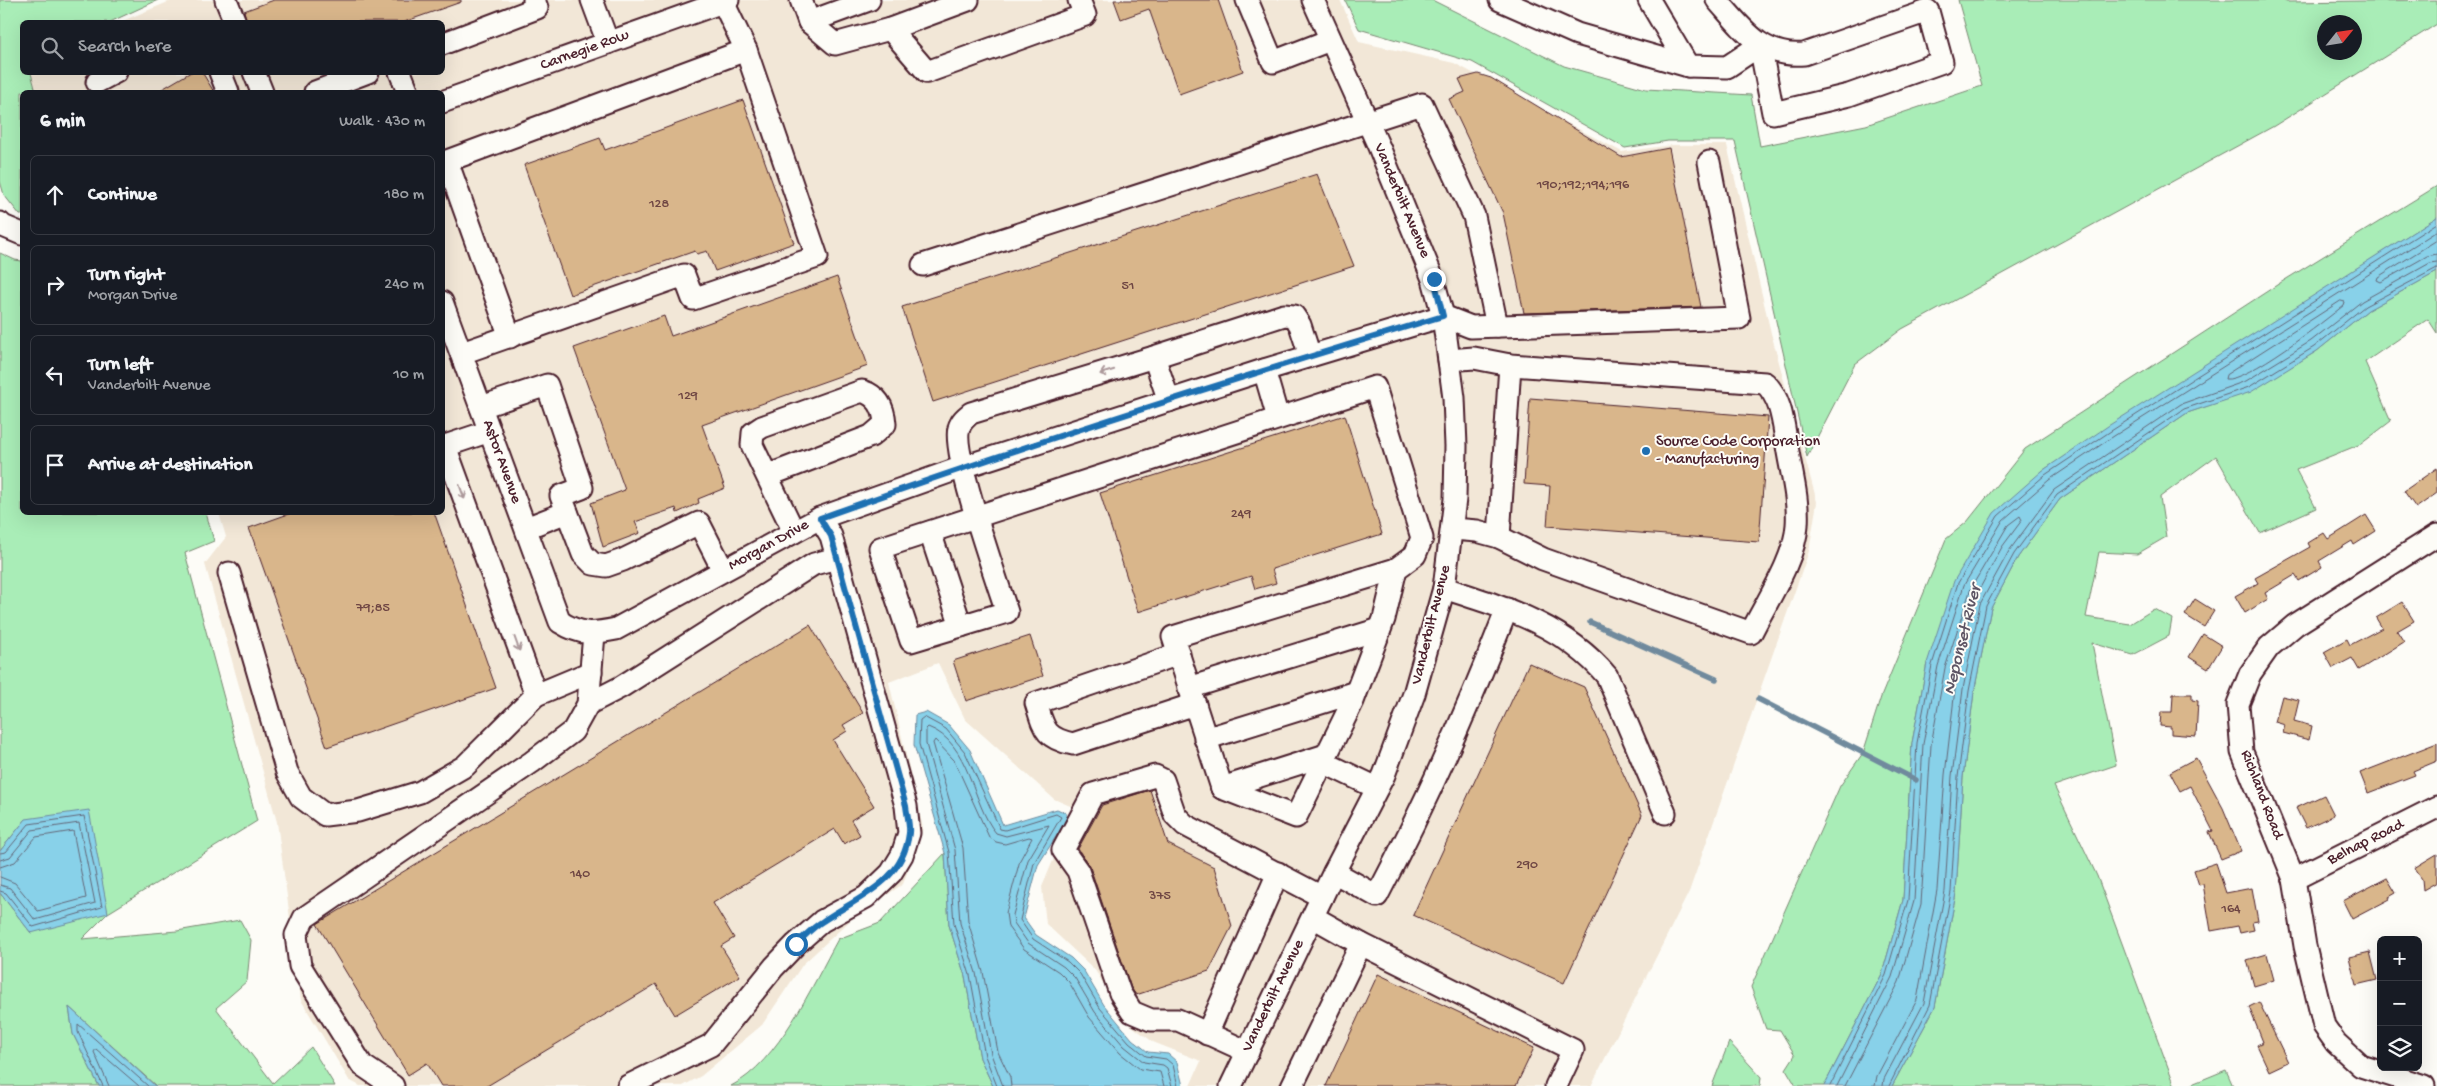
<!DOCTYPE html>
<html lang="en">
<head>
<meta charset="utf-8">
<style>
  :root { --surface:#171b24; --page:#242831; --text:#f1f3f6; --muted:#9ea1a6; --line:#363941 }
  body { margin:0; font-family:"Gochi Hand",sans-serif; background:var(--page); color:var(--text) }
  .controls { position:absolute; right:15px; bottom:15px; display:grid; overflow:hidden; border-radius:8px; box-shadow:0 5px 20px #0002 }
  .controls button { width:45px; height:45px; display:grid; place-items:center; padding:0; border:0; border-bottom:1px solid var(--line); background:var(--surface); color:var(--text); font:25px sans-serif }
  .compass { position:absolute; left:2317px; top:15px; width:45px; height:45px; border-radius:50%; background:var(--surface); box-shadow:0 5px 20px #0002; rotate:60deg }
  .stop { position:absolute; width:15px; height:15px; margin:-11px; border:4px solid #1f6fb2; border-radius:50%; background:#fff }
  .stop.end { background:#1f6fb2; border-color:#fff; box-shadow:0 1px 5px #0008 }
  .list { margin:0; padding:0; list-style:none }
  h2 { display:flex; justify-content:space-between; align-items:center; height:65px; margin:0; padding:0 20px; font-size:21px }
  h2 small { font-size:16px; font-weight:400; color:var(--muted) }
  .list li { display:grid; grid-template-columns:32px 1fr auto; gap:15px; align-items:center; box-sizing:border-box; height:80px; margin:0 10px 10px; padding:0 10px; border:1px solid var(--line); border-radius:8px }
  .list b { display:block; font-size:19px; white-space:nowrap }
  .list p { margin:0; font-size:16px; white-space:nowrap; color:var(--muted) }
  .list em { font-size:16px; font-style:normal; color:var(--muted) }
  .icon { flex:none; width:28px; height:28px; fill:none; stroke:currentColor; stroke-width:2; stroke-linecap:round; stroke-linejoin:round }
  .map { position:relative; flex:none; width:2437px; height:1086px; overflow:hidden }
  .search { position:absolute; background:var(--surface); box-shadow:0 5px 20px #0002; left:20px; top:20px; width:425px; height:55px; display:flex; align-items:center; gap:12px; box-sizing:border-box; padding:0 18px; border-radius:8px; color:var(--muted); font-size:19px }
  .panel { position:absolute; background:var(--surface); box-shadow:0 5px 20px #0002; left:20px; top:90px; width:425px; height:425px; border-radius:8px }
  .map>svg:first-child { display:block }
</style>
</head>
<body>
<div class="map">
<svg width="2437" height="1086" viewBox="0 0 2437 1086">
  <rect width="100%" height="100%" fill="#fdfcf7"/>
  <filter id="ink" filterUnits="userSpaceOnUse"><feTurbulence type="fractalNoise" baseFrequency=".02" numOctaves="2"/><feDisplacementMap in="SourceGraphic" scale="10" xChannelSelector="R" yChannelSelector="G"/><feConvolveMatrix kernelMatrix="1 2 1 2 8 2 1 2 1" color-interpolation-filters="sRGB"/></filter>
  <g filter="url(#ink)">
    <path fill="#f2e7d7" d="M173,0H1340L1359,42L1454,63L1622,152L1672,145H1727L1771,333L1817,502L1809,551L1689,892L1591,1086H1190L1201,1061L1153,1042L1128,1023L1095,970L1046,924L1042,887L1075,808L1054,799L965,719L938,663L889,682L923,828L903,884L853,918L803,964L762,1025L701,1076L683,1086H360L349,1080L301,1000L277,822L205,564L226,537L219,513L442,512V92H36L31,73L442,72V22H120Z"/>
    <g fill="#a9edb7" stroke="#7a8671" fill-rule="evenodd">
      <path d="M0,0H158L110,22H22V72L31,73L36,92H22V215H20L4,195L0,181Z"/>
      <path d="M1345,0H1432L1564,66L1646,89L1751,95L1760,146L1866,125L1982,86L1958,0H2283L2286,2L2437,0V24L2274,126L1902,329L1855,364L1807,457L1735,141H1668L1625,148L1472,62L1359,29ZM2324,22H2354V52H2324Z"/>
      <path d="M2437,186V217L2042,471L1927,663L1912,743L1903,900L1882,974L1824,1086H1796L1786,1069L1795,1055L1780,1030L1766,1029L1751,987L1840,786L1863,753L1881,697L1946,539L1967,522L2025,449L2280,283Z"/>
      <path d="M0,253L15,260L22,261V512L206,513L214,541L185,553L257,821L108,913L82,939L177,931L240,920L251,940L247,981L216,1008L273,1083L311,1047L335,1086H156L69,1007L73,1034L99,1086H0V893L31,933L26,819L0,851Z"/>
      <path d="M2437,272V333L2428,319L2365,362L2391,421L2361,444L2296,470L2316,508L2260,533L2216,456L2160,497L2166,537L2137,554L2099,552L2086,617L2130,624L2154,609L2172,619L2169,636L2133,655L2092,643L2116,765L2054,786L2097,876L2175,1086H1892L1935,1007L1956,893L1963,777L1974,692L1991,608L2018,557L2060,499L2187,413L2251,391L2317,351L2368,310Z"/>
      <path d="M945,853L949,925L965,976L980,1058L993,1086H731C778,1063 813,984 838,939L880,923Z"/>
      <path d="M1729,1042L1761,1077L1760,1086H1712Z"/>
      <path d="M2226,1070L2233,1086H2187Z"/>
    </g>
    <g fill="#88d1e9" stroke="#6f8a9d">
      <path d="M2437,217V272L2368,310L2317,351L2251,392L2187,413L2060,499L2018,557L1991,608L1974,692L1963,777L1956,893L1935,1007L1892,1086H1824L1882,974L1903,900L1912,743L1927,663L1954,581L1994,513L2042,471L2108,426Z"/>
      <path d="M926,712L949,725L970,750L1003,825L1057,809L1066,813L1067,819L1038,865L1024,918L1036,935L1071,958L1084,971L1104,1005L1132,1039L1148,1052L1168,1054L1177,1062L1183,1086H993L980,1058L965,976L949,925L945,853L914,745L915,715Z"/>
      <path d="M89,810L108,913L31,933L0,893V851L26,819Z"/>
      <path d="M69,1007L154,1085L156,1086H99L73,1034Z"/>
    </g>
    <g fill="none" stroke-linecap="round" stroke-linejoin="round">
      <g stroke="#636677" stroke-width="1">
        <path d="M2437,240L2378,277L2377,280L2381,282L2427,256L2437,254"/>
        <path d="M2341,301L2345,302L2344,305C2326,320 2245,383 2225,379L2226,375Z"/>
        <path d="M0,853L6,852L29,824L84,816L102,907L33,927L6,893L0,891"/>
        <path d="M0,860L10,857L32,830L79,823L95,903L35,920L10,888L0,885"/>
        <path d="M0,867L15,862L36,837L73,831L86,898L38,911L15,883L0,877"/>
        <path d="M103,1086L78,1032V1024L148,1086"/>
        <path d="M109,1086L94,1052L96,1049L139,1086"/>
        <path d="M997,1086L985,1056L970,975L954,924L949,852L919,744L920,720L924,717L946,729L965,752L1000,829L1005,830L1056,814L1061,817L1034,863L1020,920L1033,939L1068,962L1080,974L1100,1008L1129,1042L1146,1056L1166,1059L1173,1065L1178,1086"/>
        <path d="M1003,1086L991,1054L976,973L960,923L955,850L926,744V729L928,727C971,743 971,803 996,833L1006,836L1049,825L1028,860L1013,915L1014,923L1028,943L1064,967L1075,978L1095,1012L1124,1046L1144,1062L1163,1065L1167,1068L1172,1086"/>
        <path d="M1011,1086L1010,1077L998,1052L983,972L968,921L963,848L933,743L935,740L954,760L989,837L996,842L1005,844L1029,837L1032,838L1020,860L1006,913L1008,927L1024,949L1059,972L1069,982L1089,1017L1120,1053L1140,1069L1160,1072L1164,1086"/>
        <path d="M1830,1086L1886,975L1908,900L1917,743L1932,665L1958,583L1998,516L2045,475L2111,431L2437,223"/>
        <path d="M1837,1086L1892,977L1914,901L1923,744L1938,666L1964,585L2003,520L2049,480L2114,436L2437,231"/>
        <path d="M1845,1086L1899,982L1921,904L1931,745L1945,668L1971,588L2008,525L2020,516L2022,520L2002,547L1972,603L1955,689L1945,775L1937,890L1917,1000L1877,1076L1875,1086"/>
        <path d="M1883,1086L1884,1079L1924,1003L1945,891L1952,776L1963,689L1980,604L2009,551L2054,490L2181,404L2246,381L2311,341L2362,301L2430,263L2437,262"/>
        <path d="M1889,1086L1930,1005L1951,892L1958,777L1969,691L1986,606L2014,554L2057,495L2184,409L2249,387L2314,347L2365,306L2437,268"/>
      </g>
      <g stroke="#6f8a9d" stroke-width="5.5">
        <path d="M1590,622L1716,679"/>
        <path d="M1758,699L1916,780"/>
      </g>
    </g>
    <g fill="#d9b68b" stroke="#4a1f2b">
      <path d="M274,0H461V2L404,22H247L244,11Z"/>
      <path d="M1114,0H1218L1243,71L1179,94L1149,9L1121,19Z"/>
      <path d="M191,72H202L214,92H157Z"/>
      <path d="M1478,74L1491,78L1621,157L1669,148L1701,307L1524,313L1503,213L1449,99L1465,92L1459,79Z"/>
      <path d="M743,100L794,243L715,271L707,251L697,254L695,251L570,295L524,165L600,138L605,150Z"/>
      <path d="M1317,174L1354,266L933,402L902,307Z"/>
      <path d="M837,277L868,366L702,425L725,488L698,499L699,503L677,513L676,508L635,522L640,533L603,547L591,503L625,490L574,348L664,316L671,336Z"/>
      <path d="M1530,398L1768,417L1759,542L1547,526L1550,486L1524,484Z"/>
      <path d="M1345,415L1382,534L1272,569L1276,583L1255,589L1251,576L1138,612L1100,493Z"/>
      <path d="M2437,468V493L2416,508L2404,491Z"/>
      <path d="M294,512H434L496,688L327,747L249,528Z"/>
      <path d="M2366,515L2376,531L2354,545L2352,541L2319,561L2322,567L2299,581L2295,575L2265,593L2268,599L2245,613L2235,596L2258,583L2255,578L2310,547L2308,543L2324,533L2328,539Z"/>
      <path d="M2195,599L2214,611L2204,627L2185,615Z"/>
      <path d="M2402,602L2414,621L2397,631L2404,642L2359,670L2352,658L2333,668L2324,652L2347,639L2350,645L2382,628L2376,618Z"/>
      <path d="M810,625L863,713L843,725L847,731L833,740L874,806L851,820L860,835L844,844L835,829L713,903L734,938L721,946L740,976L675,1015L656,984L487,1086H441L427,1063L408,1075L317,924Z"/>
      <path d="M2203,634L2222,646L2208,669L2189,657Z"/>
      <path d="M1030,636L1043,676L966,701L953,661Z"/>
      <path d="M1529,663L1584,687L1642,815L1564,983L1413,915Z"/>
      <path d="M2173,694H2192V700L2198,701L2196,736L2171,734V727L2160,726L2161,712H2172Z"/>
      <path d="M2282,696L2299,700L2294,721L2312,726L2309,740L2283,733L2285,725L2275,722Z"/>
      <path d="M2437,743V761L2413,771L2415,775L2368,793L2360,773Z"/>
      <path d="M2196,758L2223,808L2241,851L2221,859L2209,832L2213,831L2190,786L2180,791L2170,772Z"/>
      <path d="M1150,790L1168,844L1214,867L1232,926L1209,971L1136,995L1131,988L1090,867L1078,849L1102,805Z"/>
      <path d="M2324,795L2334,815L2306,828L2296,808Z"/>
      <path d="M2437,854V882L2423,890L2422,879L2414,868Z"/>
      <path d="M2216,863L2226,893L2252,888L2258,921L2252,922L2254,930L2240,933L2238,926L2211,931L2203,884L2199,885L2194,870Z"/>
      <path d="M2387,878L2396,893L2389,897L2390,899L2352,919L2343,901Z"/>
      <path d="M2370,952L2377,980L2356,985L2349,957Z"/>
      <path d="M2267,954L2274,980L2254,986L2247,960Z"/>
      <path d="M1378,974L1534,1048L1516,1086H1326Z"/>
      <path d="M2259,1002L2288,1062L2269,1071L2257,1045L2263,1042L2249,1007Z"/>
    </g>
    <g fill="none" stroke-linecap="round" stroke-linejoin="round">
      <defs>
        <g id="minor">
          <path d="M226,0L235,22"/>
          <path d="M592,0L608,43"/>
          <path d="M801,0L809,22L835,44L890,29L968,0"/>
          <path d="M1247,0L1273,62L1330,40"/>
          <path d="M1500,0L1577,34L1688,66"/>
          <path d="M1649,0L1688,66L1727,67L1760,45L1773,113L1849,95L1942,62L1928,11L1804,54C1762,58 1742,28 1717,0"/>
          <path d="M809,22L869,0"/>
          <path d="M890,29L927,72L1085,15L1079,0"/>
          <path d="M442,44L537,8L534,0"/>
          <path d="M220,72L228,92"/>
          <path d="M254,72L262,92"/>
          <path d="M400,72L408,92"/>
          <path d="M97,82L116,72"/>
          <path d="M315,92L368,72"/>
          <path d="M442,102L728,0"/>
          <path d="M0,223L3,226L22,234"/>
          <path d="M923,265L1422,104L1474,216L1497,326"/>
          <path d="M442,302L560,622C581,635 592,634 616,629L820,518L963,467L1264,370L1443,316L1471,327L1739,318L1709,162"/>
          <path d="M510,337L447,161L746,50"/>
          <path d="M462,353L684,275L693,299L817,257L746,50L723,2"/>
          <path d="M1154,357L971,413C966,417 961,421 959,428C951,451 997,581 1007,612L911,641L880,548C1045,494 1210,440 1375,387L1422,538L1415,555L1396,569L1384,619L1353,701L1296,817L1222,788"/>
          <path d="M1449,360L1474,358L1510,365L1765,383C1782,400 1783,423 1787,446C1791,472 1799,499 1797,525C1795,560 1766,602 1751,633L1543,559L1499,537L1477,531L1453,529"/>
          <path d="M1264,370L1278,418"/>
          <path d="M1169,401L1154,357L1284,315L1294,316L1300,325L1310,356"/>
          <path d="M481,407L547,385L582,488L561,496L583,554L593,564L606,566L623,560L699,523L723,570"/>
          <path d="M445,446L536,695"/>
          <path d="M442,447L490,431"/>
          <path d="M767,476L871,436L885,424C884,408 878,396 862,391L762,427L753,433L752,445L794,532"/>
          <path d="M526,528L567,512"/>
          <path d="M930,532L961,626"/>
          <path d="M1499,537L1510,365"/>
          <path d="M229,573L287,772L301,797L325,815L358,811L420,792L465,766L536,695L591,672"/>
          <path d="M1444,588C1506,608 1564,625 1607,676L1665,813"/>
          <path d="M1179,654L1036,703C1044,728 1044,738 1073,744L1195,704"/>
          <path d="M1189,688L1380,629"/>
          <path d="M588,704L621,687L814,564L837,558"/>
          <path d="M1205,739L1356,692"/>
          <path d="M1323,762L1377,788"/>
          <path d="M1222,788L1173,637L1396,569"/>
          <path d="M1222,788L1326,755"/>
          <path d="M1334,872L1377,896C1426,803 1469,707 1507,609"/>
          <path d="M2294,879L2437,807"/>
          <path d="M1313,917L1361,944L1573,1050L1556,1086"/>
          <path d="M1207,1034L1278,873"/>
          <path d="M1248,1052L1178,1020H1151L1132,1012L1120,993L1078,871L1063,850L1093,794L1155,776L1163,780L1175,815L1185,825L1322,897"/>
          <path d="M393,1086L362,1065L300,966L296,935L304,918L532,762L573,731L588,704L594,634"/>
          <path d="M628,1086L711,1045L774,967L796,944L822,921L866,897L891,873L902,855L909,833L906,806L831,536L820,518"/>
          <path d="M1231,1086L1334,872L1384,775L1414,694L1444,588L1455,499L1456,446L1454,398L1443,316L1433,279L1379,147L1313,0"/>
          <path d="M1292,1086L1361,944"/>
          <path d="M2424,1086L2361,1066L2336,1043L2324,1026L2305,946L2294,879L2242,752L2238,704L2250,674L2269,647L2295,625L2437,535"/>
        </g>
      </defs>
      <use href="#minor" stroke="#4a1f2b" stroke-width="25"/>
      <use href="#minor" stroke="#fdfcf7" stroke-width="21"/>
    </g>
    <defs><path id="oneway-shaft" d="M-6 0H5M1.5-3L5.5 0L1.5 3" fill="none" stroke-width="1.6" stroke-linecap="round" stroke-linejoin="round" transform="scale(1.25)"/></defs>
    <g stroke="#ac999b">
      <use href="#oneway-shaft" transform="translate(1107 372) rotate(163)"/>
      <use href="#oneway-shaft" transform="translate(462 492) rotate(70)"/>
      <use href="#oneway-shaft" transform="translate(517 644) rotate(70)"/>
    </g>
  </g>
  <g fill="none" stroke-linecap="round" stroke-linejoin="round" filter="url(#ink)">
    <path stroke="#1f6fb2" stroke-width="6" d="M796,944C805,936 813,927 823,921C858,897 903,883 909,833C910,825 907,815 906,806L831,536L820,518C1026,444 1234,379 1443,316L1434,279"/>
  </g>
  <circle fill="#1f6fb2" stroke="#fdfcf7" stroke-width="2" cx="1646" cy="451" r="5"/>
  <g text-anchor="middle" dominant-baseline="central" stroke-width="4" stroke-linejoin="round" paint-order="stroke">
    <g font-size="14" fill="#6e4543">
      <text x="1583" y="185">190;192;194;196</text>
      <text x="659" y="204">128</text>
      <text x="1128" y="286">51</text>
      <text x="688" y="396">129</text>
      <text x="1241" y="514">249</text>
      <text x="373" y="608">79;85</text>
      <text x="1527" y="865">290</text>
      <text x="580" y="874">140</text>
      <text x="1160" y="896">375</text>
      <text x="2231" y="909">164</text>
    </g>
    <g font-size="16" fill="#4a1f2b" stroke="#fdfcf7">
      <text transform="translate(585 51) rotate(-20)">Carnegie Row</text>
      <text transform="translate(1401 201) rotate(67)">Vanderbilt Avenue</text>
      <text transform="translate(501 462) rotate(70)">Astor Avenue</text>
      <text transform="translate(769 546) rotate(-29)">Morgan Drive</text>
      <text transform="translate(1432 625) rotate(-76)">Vanderbilt Avenue</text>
      <text transform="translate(2261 795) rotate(69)">Richland Road</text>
      <text transform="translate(2366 843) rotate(-27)">Belnap Road</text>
      <text transform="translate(1274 996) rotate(-64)">Vanderbilt Avenue</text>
    </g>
    <g font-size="16" fill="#4a1f2b" stroke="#fdfcf7" text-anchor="start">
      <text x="1656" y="442">Source Code Corporation<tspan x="1656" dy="18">- Manufacturing</tspan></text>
    </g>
    <g font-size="18" font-style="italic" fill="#5d5464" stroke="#fdfcf7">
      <text transform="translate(1963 640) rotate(-76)">Neponset River</text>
    </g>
  </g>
</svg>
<div class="controls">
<button>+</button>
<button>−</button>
<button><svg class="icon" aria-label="layers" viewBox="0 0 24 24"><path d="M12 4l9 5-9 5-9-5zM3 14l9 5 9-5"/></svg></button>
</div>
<svg class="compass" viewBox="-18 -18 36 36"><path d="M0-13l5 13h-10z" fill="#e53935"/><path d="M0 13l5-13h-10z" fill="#9ea1a6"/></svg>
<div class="stop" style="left:796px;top:944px"></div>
<div class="stop end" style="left:1434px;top:279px"></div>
<div class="search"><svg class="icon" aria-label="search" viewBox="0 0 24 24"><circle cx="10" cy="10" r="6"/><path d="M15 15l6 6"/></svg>Search here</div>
<section class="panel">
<h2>6 min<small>Walk · 430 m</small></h2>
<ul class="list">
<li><svg class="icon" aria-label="ahead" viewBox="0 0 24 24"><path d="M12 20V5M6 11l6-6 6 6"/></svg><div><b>Continue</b></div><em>180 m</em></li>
<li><svg class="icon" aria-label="right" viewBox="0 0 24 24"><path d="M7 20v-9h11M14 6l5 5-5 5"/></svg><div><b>Turn right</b><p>Morgan Drive</p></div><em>240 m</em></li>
<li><svg class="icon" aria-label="left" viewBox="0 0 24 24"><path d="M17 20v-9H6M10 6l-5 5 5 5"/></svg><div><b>Turn left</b><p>Vanderbilt Avenue</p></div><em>10 m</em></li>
<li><svg class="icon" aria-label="arrive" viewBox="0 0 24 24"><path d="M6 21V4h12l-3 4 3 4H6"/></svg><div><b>Arrive at destination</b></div></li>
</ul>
</section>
</div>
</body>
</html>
